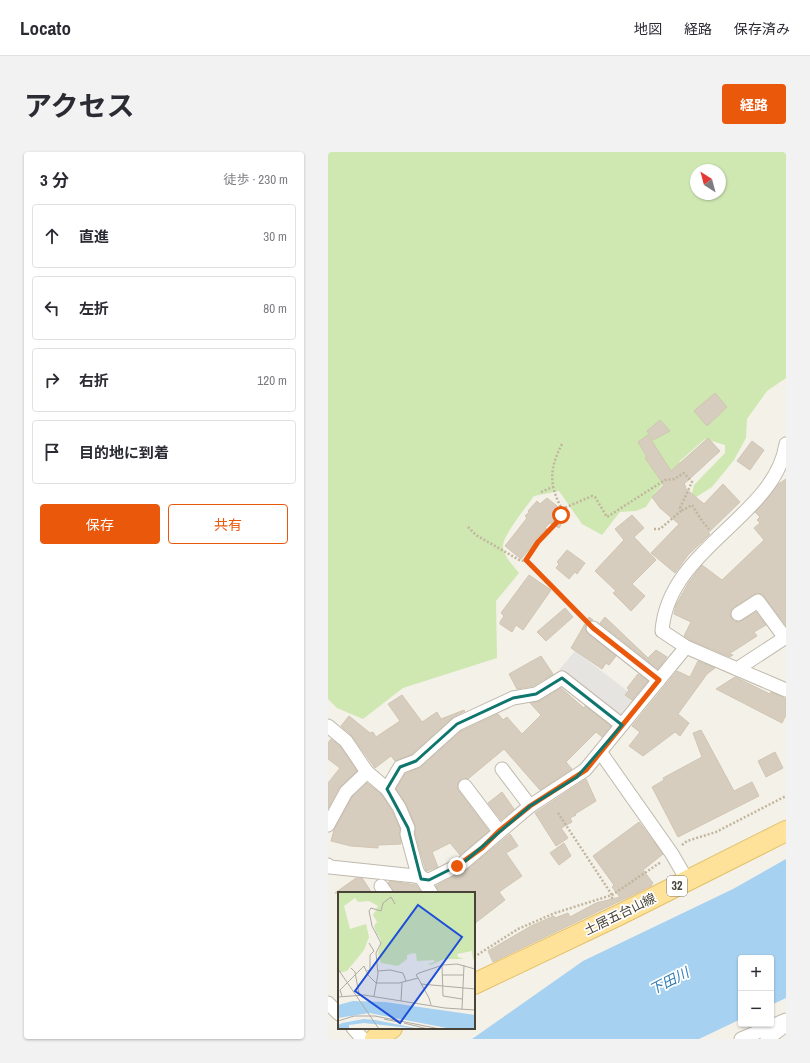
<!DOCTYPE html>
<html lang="ja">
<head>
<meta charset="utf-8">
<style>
  :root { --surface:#fff; --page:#f2f2f3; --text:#2b2b33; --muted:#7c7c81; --line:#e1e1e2; --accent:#ea580c }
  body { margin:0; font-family:"Archivo Narrow","Noto Sans JP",sans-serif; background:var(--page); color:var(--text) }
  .controls { position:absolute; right:12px; bottom:12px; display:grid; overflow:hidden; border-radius:4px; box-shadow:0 1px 3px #0004 }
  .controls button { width:36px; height:36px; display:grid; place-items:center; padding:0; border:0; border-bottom:1px solid var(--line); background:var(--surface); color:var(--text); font:20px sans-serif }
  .compass { position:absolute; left:362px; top:12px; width:36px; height:36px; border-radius:50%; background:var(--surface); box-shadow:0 1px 3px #0004; rotate:324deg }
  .stop { position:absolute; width:12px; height:12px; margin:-9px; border:3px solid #ea580c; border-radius:50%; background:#fff }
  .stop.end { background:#ea580c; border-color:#fff; box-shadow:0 1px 4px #0008 }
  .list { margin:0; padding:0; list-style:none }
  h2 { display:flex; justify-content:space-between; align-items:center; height:52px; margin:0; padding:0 16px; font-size:17px }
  h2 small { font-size:13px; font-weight:400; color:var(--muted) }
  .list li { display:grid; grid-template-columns:26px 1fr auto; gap:12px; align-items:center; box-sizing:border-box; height:64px; margin:0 8px 8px; padding:0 8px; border:1px solid var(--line); border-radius:4px }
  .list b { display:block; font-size:15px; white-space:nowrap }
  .list em { font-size:13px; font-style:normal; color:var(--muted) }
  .actions { display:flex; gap:8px; padding:12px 16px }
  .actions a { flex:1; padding:9px 0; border:1px solid var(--accent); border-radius:4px; text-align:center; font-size:14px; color:var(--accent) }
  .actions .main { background:var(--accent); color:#fff }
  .icon { flex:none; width:22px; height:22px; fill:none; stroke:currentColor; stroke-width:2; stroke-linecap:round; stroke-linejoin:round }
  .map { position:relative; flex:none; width:458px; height:887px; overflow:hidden; border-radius:4px }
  header { display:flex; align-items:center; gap:24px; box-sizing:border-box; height:56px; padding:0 20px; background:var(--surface); border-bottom:1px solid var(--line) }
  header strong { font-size:19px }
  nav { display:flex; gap:22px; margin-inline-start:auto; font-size:14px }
  .intro { display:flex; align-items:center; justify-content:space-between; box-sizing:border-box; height:96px; padding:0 24px }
  h1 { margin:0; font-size:28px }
  .button { padding:10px 18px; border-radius:4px; background:var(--accent); color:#fff; font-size:14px; font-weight:700 }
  main { display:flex; gap:24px; padding:0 24px }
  aside { flex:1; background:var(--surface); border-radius:4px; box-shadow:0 1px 3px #0004 }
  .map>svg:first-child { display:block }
</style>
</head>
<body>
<header>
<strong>Locato</strong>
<nav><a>地図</a><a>経路</a><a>保存済み</a></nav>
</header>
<div class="intro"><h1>アクセス</h1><a class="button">経路</a></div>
<main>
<aside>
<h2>3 分<small>徒歩 · 230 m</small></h2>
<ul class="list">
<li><svg class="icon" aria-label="ahead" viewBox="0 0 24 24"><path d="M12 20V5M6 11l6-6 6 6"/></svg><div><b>直進</b></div><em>30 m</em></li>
<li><svg class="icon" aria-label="left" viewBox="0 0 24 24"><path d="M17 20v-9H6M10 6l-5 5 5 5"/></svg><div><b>左折</b></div><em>80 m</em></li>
<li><svg class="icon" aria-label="right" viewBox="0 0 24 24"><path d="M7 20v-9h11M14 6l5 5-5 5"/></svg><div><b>右折</b></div><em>120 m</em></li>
<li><svg class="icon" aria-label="arrive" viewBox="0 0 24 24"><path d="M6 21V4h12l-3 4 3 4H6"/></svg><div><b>目的地に到着</b></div></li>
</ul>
<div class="actions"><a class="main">保存</a><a>共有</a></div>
</aside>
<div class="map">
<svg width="458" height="887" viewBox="0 0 458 887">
  <rect width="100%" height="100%" fill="#f4f1e9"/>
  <path fill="#cfe8b2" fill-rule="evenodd" d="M0,0H458V226L439,239L419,267L418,286L406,308L384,335L362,349L366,333L397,301V293L377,287L352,309L347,327L337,330L327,341L318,355L308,359L292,360L274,383L254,372L231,339L206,344C199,354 174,384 175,395C176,405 185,413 191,421L168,449L169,506L75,536L35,567L9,556L0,547ZM368,18H392V42H368Z"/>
  <path fill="#e6e4e1" d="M247,499L309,546L293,566L231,518Z"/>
  <path fill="#a6d1f0" d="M458,707V846L443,853V806H413V867L371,887H144L255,809L405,737Z"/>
  <g fill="#d6cdbf" stroke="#d1c5b2">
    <path d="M387,241L399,255L379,274L366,259Z"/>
    <path d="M332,268L342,279L325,288L319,279Z"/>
    <path d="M320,283L343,319L380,286L392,299L356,332L358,335L357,336L376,352L395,332L412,350L380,381L382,382L360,403L347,421L323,401L351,372L332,356L324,345L336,333L317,306L319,305L310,290Z"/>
    <path d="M424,289L436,298L422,318L409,309Z"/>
    <path d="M458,327V474L436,444L429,441L406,455L402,463L406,469L411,470L428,460L438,473L426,480L429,484L401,502L405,503L402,505L362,488L356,484L363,470L346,462L348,453L361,430L374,413L394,428L436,388L426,376L432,371L429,368L432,365L427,360L449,333Z"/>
    <path d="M219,346L229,354L230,359L225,365L233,373L231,376L222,371L217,376L219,377L193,407L177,394L199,366L197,364L201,360L200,359L209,349L212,352Z"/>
    <path d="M304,363L316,376L306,385L328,408L304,432L317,444L303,459L285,441L288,439L267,419L296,388L287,377Z"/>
    <path d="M239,398L257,411L249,422L247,420L241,427L228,416L231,412L229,410Z"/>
    <path d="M201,423L223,438L195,478L188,473L184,480L172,472V470L176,464L173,461Z"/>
    <path d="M237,456L245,465L218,489L209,480Z"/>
    <path d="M261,465L265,468L259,471L258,479L288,504L281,513L278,511L274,517L243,496Z"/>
    <path d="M277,465L320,506L328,498L339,505L330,517L272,471Z"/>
    <path d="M213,504L225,522L205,534L189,537L181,522Z"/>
    <path d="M370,509L387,516L379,522L350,562L361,571L352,584L347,580L315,604L301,594L312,580L304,574L349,519L362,525Z"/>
    <path d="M310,522L320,529L304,548L297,543L301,538L299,536Z"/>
    <path d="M407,525L442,542L443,540L458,547V563L454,571L388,537Z"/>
    <path d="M233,536L256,556L257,554L283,574L274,585L268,580L238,610L244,617L212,638L176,597L140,627L132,628L129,635L130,638L161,679L132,703L122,691L104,700L110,715L98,719L87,682V673L78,652L68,637L77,622L93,615L133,579L170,562L175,568L179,565L194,582L213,563L202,551L212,549Z"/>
    <path d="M74,543L94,570L109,560L113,567L136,558L137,559L124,566L84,602L67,609L63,604L47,616L24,584L13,574L21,564L42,581L45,580L48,585L72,569L60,552Z"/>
    <path d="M373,578L406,639L424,630L431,644L350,685L324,635L336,628L335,626L374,605L365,581Z"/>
    <path d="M3,587L12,594L29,619L11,636L0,656V631L12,616L0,607V591Z"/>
    <path d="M447,600L455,616L438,625L430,609Z"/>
    <path d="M258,627L268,649L247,662L248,663L242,666L244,670L233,676L240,686L228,694L207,661Z"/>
    <path d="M39,631L53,642L64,659L72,677L73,692L50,693V696L23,694L3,689L6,678L24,645Z"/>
    <path d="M174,640L186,657L173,668L160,651Z"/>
    <path d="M311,670L335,702L315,718L325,731L323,734L165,810L160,799L203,774L226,764L227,766L240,761L242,765L268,751L292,745L284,735L286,733L265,704Z"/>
    <path d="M182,682L190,694L178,701L194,724L171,740L177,748L146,772V741H111L108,734L140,717Z"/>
    <path d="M236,691L243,704L231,713L222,701Z"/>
    <path d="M28,726H34L44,741H7Z"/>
    <path d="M62,729L88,733L94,741H66L60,731Z"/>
  </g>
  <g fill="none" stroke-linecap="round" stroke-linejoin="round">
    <defs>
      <g id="street">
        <path d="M410,462L430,449L457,486"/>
        <path d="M265,476L331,528"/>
        <path d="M358,495L334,479C340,396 447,365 458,292"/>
        <path d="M409,517L458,485"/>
        <path d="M0,574L18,589L39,620L59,637L71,655L80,676L79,682L89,719L103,741"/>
        <path d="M273,601L344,702L359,728"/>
        <path d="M174,617L202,654"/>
        <path d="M137,634L171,679"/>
        <path d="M59,637L72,615L88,609L129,572L185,546L208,542L234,526L294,573"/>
        <path d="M0,673L18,640L39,620"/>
        <path d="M0,713L2,715L87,724L101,728L135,711L202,654L257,618L358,495L458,538"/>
        <path d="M53,734L58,741"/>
        <path d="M0,851L11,862"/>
        <path d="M25,876L35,887"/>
        <path d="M413,887L458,868"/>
        <path d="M439,887L454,876"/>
      </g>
      <g id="primary">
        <path d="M146,832L291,763L458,679"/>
        <path d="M47,887L64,876"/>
      </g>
    </defs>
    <use href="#street" stroke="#c0b9ac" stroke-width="15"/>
    <use href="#primary" stroke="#e4c068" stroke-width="22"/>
    <g stroke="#c2b59d" stroke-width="2.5" stroke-dasharray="2 2" stroke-linecap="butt">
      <path d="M234,292C221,317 221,333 234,357L264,344L267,345L279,365L337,328L346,327L356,321L364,330L352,356L355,358L364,353L374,369L381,377"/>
      <path d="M213,340L225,335"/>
      <path d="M140,375L148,383L193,409L198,408L256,468"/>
      <path d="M326,377H332L354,358"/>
      <path d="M198,408L210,390L231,367L234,357"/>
      <path d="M230,661L284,743V748"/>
      <path d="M354,693L359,689L388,680L458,644"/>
      <path d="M146,805L190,777L227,761L284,743L333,710"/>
    </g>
    <use href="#street" stroke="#fff" stroke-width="13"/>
    <use href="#primary" stroke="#fee299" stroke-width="20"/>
  </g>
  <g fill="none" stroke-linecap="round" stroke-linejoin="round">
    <path stroke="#ea580c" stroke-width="5" d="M129,714L154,696L171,679L202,654L258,618L331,528L265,476L198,408L210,390L231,368L233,363"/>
  </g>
  <path fill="none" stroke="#0f766e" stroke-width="3" stroke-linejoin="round" d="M234,526L294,573L249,625L202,654L135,711L101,728L93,727L80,676L59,637L72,615L88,609L129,572L185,546L208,542Z"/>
  <g text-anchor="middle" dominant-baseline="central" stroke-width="3.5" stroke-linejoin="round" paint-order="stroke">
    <rect fill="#fff" stroke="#7f7b73" stroke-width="1" x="339" y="724" width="20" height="20" rx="3"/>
    <g font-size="12" font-weight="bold" fill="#484237">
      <text x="349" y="734">32</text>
    </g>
    <g font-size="13" fill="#484237" stroke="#fff">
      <text transform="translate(292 762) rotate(-26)">土居五台山線</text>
    </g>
    <g font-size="14" font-style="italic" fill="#307bb5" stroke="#fff">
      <text transform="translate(341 829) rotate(-27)">下田川</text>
    </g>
  </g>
  <g transform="translate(10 740)">
    <rect width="137" height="137" fill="#f4f1e9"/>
    <path d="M0,0H137V64L135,68L134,59L119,62L120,65L126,67H106L93,73L90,72L97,70L96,68L79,69L78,62L76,61L69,63V67L60,74L43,71L40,62L43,48L38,40L36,34L39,30L35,23L40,14L31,9L20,10L17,6L6,14L12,37L28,32L31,45L26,58L9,79L0,81Z" fill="#cfe8b2"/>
    <path d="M15,109L47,110L137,123V137H114L31,121L0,126V113ZM26,127L37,128L82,137L26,131L11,133V137H0V133L4,131Z" fill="#a6d1f0"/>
    <path fill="none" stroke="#afaba2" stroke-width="1" d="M104,73L105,104L124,107M13,76L17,80L21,102M0,77L41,137M29,79L32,78V63L36,59L31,51M40,79L52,78L65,81L68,89M104,83H125M80,86L78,83L81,81L105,73L119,72L137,77M83,92L137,97M4,104L2,98L26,74L30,83L38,91H61L80,86L91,106L93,113M36,104L40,82L38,61L43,51L34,34L31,19L33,16L43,19L45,11L53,5L57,12M0,105L26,103L107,116L137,118M63,109L64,91M124,117L126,73M46,127L60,130M0,129L16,124H37L102,137M66,131L90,137"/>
    <path fill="#1d4ed8" fill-opacity="0.15" stroke="#1d4ed8" stroke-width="2" d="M80,13L124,45L62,131L17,99Z"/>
    <rect width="137" height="137" fill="none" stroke="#484237" stroke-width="2"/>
  </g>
</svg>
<div class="controls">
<button>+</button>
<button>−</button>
</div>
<svg class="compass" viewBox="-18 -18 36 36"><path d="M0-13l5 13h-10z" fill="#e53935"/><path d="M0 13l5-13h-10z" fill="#7c7c81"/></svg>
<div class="stop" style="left:233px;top:363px"></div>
<div class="stop end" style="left:129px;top:714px"></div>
</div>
</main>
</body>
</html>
